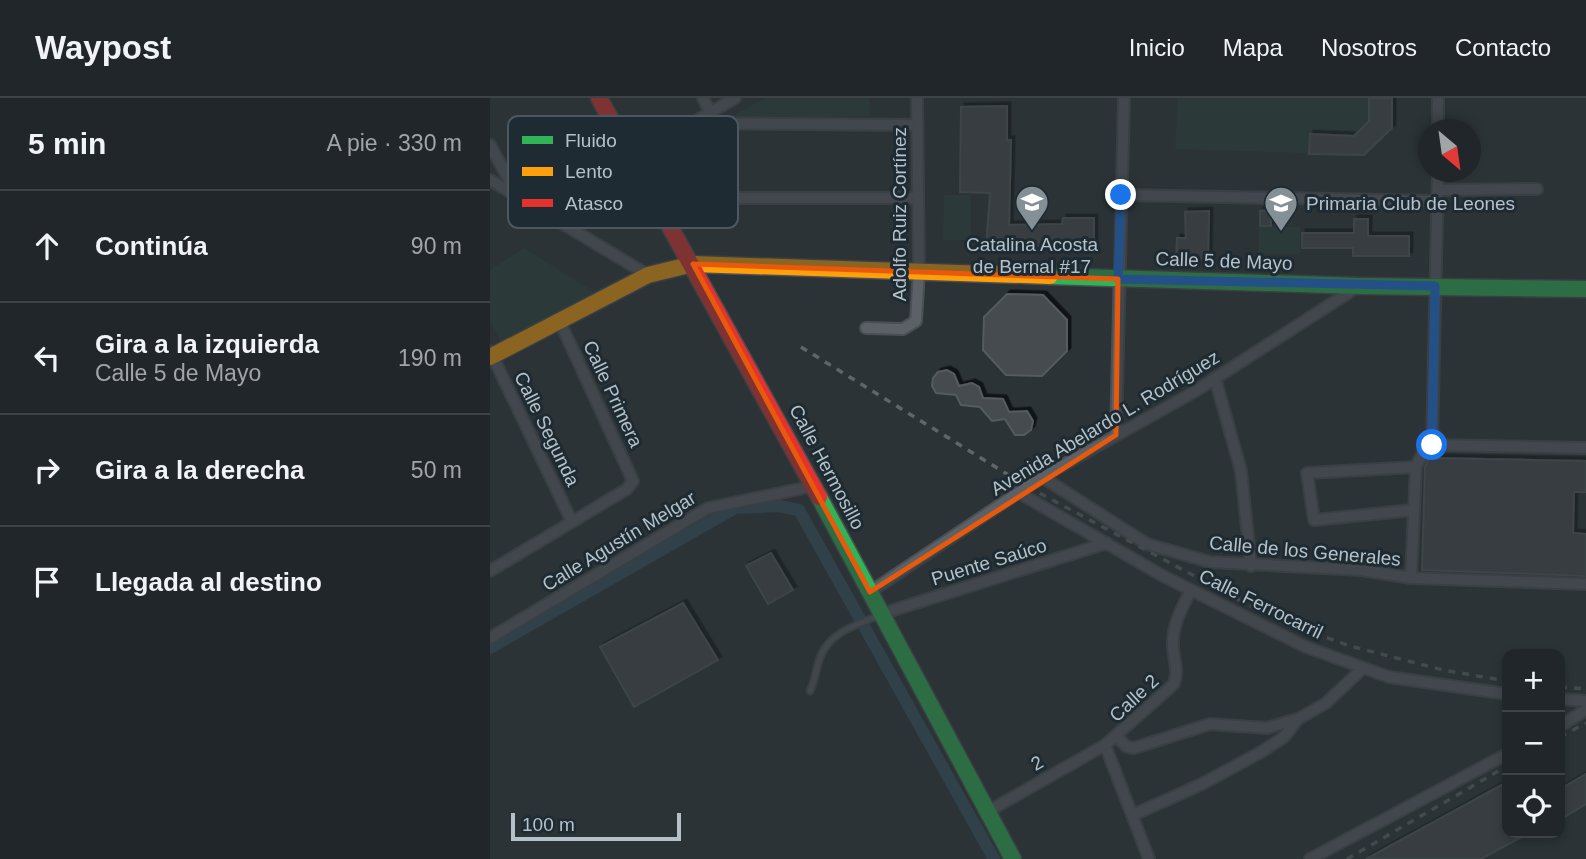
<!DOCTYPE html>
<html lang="es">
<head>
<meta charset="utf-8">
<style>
  :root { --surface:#202629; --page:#282e31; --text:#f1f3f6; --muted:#a2a5a8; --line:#3d4346 }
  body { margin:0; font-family:Helvetica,sans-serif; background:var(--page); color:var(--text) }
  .controls { position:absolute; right:21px; bottom:21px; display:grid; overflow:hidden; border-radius:14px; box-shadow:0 4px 10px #0003 }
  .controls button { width:63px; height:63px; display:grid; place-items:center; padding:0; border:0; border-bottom:2px solid var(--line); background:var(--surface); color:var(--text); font:35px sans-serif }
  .compass { position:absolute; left:928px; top:21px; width:63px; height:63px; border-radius:50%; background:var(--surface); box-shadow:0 4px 10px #0003; rotate:151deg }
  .scale { position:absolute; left:21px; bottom:18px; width:170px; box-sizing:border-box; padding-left:7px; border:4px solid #b5c1c9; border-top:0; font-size:19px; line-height:24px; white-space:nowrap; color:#b5c1c9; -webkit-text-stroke:5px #1e2b33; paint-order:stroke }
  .stop { position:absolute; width:21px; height:21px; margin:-16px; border:5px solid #1a73e8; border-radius:50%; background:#fff }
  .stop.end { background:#1a73e8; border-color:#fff; box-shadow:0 2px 7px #0008 }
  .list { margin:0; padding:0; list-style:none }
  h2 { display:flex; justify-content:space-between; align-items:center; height:91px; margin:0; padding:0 28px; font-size:30px }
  h2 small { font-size:23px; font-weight:400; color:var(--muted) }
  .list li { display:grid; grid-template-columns:46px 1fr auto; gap:21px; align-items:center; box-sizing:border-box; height:112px; padding:0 28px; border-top:2px solid var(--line) }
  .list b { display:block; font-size:26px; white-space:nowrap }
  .list p { margin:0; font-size:23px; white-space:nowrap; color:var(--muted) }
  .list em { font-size:23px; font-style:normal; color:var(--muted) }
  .icon { flex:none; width:38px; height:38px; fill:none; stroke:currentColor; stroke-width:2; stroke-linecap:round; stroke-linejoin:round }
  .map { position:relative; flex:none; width:1096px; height:761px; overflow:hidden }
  header { display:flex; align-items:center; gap:42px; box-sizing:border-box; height:98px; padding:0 35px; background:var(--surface); border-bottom:2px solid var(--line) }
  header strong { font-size:33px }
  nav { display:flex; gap:38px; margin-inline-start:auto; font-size:24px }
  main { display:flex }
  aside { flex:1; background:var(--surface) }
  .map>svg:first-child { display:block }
</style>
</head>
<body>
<header>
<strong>Waypost</strong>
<nav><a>Inicio</a><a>Mapa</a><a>Nosotros</a><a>Contacto</a></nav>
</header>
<main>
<aside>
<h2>5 min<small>A pie · 330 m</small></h2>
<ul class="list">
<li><svg class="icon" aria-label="ahead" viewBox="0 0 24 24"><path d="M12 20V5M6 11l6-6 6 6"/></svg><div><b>Continúa</b></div><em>90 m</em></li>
<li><svg class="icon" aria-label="left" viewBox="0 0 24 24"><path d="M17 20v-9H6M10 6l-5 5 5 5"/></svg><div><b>Gira a la izquierda</b><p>Calle 5 de Mayo</p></div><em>190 m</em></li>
<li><svg class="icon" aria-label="right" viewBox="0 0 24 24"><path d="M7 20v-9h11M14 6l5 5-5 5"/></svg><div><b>Gira a la derecha</b></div><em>50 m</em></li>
<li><svg class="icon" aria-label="arrive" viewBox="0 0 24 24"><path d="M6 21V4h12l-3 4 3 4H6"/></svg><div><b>Llegada al destino</b></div></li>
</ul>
</aside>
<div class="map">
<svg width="1096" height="761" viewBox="0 0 1096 761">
  <defs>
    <filter id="shadow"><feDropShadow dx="3.5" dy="-3.5" stdDeviation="0" flood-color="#0009"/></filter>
  </defs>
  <rect width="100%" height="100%" fill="#2b3337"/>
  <g fill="#2a403d">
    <path d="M275,0H380L379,18L242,22L240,19Z"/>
    <path d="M688,0H902V30L874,57L685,51Z"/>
    <path d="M454,97H481V142H453Z"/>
    <rect x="769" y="129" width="41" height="27"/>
    <path d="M34,150L109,197L11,245L0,222V172Z"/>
  </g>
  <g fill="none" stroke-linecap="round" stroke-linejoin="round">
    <path stroke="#385260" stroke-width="12" d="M0,550L245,410L288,408L309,412L504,761"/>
  </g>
  <g fill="#444b4f" stroke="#535b5f" stroke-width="2" filter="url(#shadow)">
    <path d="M879,0H902V30L874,57L819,56L820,36L864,38L879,23Z"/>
    <path d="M517,8V42H521L519,127L572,126L573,120H604V154H584V147L496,149L500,95L470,94L471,9Z"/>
    <path d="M781,112V128H770V113Z"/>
    <path d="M719,113L718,161L686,159L687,140H696L695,114Z"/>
    <path d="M864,121H878V138H919V158H863V150H812V135H864Z"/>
    <path d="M517,196L553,197L577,222V253L552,278L516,277L493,252L494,219Z"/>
    <path d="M457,272L464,276L469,288L482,285L489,289L493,300L513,301L519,314L537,313L543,323L541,332L534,337H525L515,321L502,323L490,309L471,307L466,297L446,295L442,288L443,280L448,274Z"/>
    <path d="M939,360L1096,363V394H1084L1083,435L1096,436V478L932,472L935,369Z"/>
    <path d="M281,455L303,492L278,506L256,468Z"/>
    <path d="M193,505L228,562L144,609L110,549Z"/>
    <path d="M1096,676V706L1074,719L1070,712V691Z"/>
    <path d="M1017,684V735H1039L991,761H876Z"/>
  </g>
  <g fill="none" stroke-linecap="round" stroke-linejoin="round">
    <defs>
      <path id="lane" d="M320,593C326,581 326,567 332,555C342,534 368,526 388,518"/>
      <g id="street">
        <path d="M213,0L220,14"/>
        <path d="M201,25L426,27"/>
        <path d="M948,32V0"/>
        <path d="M0,47L27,97"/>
        <path d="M142,61L245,0"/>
        <path d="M0,82L158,177"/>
        <path d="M948,92L1047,91"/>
        <path d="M631,97L946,103"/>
        <path d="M163,100H427"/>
        <path d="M376,230L413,231L426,223L429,173L427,0"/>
        <path d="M0,253L82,424"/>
        <path d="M725,280L751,373L761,468"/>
        <path d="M626,337L634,0"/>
        <path d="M942,347L948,74"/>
        <path d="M942,347L1096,350"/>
        <path d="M552,379L657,446L720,464L871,472L921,480L1096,486"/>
        <path d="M529,395L673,478L816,549L899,579L1017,596"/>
        <path d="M923,412L824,422L817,375L926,369"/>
        <path d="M0,473L137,391L143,383L70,224"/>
        <path d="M921,480L926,369L933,354L942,347"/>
        <path d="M380,494L552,379L704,294L869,188"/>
        <path d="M391,516L617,445"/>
        <path d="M0,540L218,410L324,388"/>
        <path d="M1070,601L1096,603"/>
        <path d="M1070,628L1096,612"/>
        <path d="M627,639L637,649L644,650L720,626L777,630L807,621"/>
        <path d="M615,647L659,761"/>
        <path d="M497,714L615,647L684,586C689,571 683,561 683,546C682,527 693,508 701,492"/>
        <path d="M643,717L712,686L771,654L794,639L808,621L836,605L872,571"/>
        <path d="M820,761L1017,656"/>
      </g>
      <g id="fast">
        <path d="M560,178L869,188L1096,191"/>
        <path d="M329,399L523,761"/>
      </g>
      <path id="slow" d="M0,259L158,177L203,166L560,178"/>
      <path id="jam" d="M109,0L329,399"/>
    </defs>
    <use href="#lane" stroke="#494f52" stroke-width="9"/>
    <use href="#street" stroke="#494f52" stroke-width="14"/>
    <use href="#fast" stroke="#494f52" stroke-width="19"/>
    <use href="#slow" stroke="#494f52" stroke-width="19"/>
    <use href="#jam" stroke="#494f52" stroke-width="19"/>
    <use href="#lane" stroke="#5b6166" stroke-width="5"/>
    <use href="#street" stroke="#5b6166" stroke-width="10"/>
    <use href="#fast" stroke="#30b455" stroke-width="16"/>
    <use href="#slow" stroke="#ff9f0a" stroke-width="16"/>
    <use href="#jam" stroke="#e5322d" stroke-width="16"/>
    <g stroke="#5f6569" stroke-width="3.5" stroke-dasharray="7 7" stroke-linecap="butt">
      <path d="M311,249L538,389L785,521L860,548L953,572L1017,583"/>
      <path d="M1070,589L1096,591"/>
      <path d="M1070,639L1096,625"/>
      <path d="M857,761L1017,668"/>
    </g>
  </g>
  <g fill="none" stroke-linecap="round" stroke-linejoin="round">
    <path stroke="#1a73e8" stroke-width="9" d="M631,97L628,181L945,188L942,347"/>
  </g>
  <path d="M0 0H1096V761H0ZM203,166L628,181L626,337L380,494Z" fill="#2b3337" fill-opacity=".55" fill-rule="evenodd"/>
  <path fill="none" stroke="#e8590c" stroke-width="5" stroke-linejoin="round" d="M203,166L628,181L626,337L380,494Z"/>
  <defs>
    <symbol id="school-pin" viewBox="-11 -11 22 30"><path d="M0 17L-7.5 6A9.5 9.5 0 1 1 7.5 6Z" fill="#858f96" stroke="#1e2b33"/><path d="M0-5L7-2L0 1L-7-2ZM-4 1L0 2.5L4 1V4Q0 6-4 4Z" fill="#fff"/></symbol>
  </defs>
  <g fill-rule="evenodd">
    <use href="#school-pin" x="523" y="85" width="38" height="52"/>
    <use href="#school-pin" x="772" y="86" width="38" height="52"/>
  </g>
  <g text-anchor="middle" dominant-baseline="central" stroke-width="6" stroke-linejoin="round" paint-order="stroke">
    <g font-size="19" fill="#b5c1c9" stroke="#1e2b33" text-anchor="start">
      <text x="816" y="105">Primaria Club de Leones</text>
      <text x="542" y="146" text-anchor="middle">Catalina Acosta<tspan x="542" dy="22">de Bernal #17</tspan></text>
    </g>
    <g font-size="19" fill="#b5c1c9" stroke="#1e2b33">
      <text transform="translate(409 116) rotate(-90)">Adolfo Ruiz Cortínez</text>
      <text transform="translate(734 163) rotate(2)">Calle 5 de Mayo</text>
      <text transform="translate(123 296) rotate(65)">Calle Primera</text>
      <text transform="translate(615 325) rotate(-31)">Avenida Abelardo L. Rodríguez</text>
      <text transform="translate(57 331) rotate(64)">Calle Segunda</text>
      <text transform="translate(337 369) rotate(62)">Calle Hermosillo</text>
      <text transform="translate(129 443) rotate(-31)">Calle Agustín Melgar</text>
      <text transform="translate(815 453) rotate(5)">Calle de los Generales</text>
      <text transform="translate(499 464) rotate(-17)">Puente Saúco</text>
      <text transform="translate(771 506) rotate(26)">Calle Ferrocarril</text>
      <text transform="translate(644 600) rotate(-43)">Calle 2</text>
      <text transform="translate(547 665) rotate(-29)">2</text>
    </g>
  </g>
  <rect x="18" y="18" width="230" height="112" rx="10" fill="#1e2b33" stroke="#4b5860" stroke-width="2"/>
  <rect x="32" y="38" width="31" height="8" fill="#30b455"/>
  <rect x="32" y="69" width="31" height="9" fill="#ff9f0a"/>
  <rect x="32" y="101" width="31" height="8" fill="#e5322d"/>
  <g font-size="19" fill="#b5c1c9">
    <text x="75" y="49">Fluido</text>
    <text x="75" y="80">Lento</text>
    <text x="75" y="112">Atasco</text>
  </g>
</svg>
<div class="controls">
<button>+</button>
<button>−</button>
<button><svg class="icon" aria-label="locate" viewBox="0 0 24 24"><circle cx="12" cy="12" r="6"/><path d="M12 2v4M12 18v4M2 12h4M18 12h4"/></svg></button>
</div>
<svg class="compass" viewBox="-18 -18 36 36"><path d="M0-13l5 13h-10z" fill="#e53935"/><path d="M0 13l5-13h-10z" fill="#a2a5a8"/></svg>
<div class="scale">100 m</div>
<div class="stop" style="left:942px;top:347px"></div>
<div class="stop end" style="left:631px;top:97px"></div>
</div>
</main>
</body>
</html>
